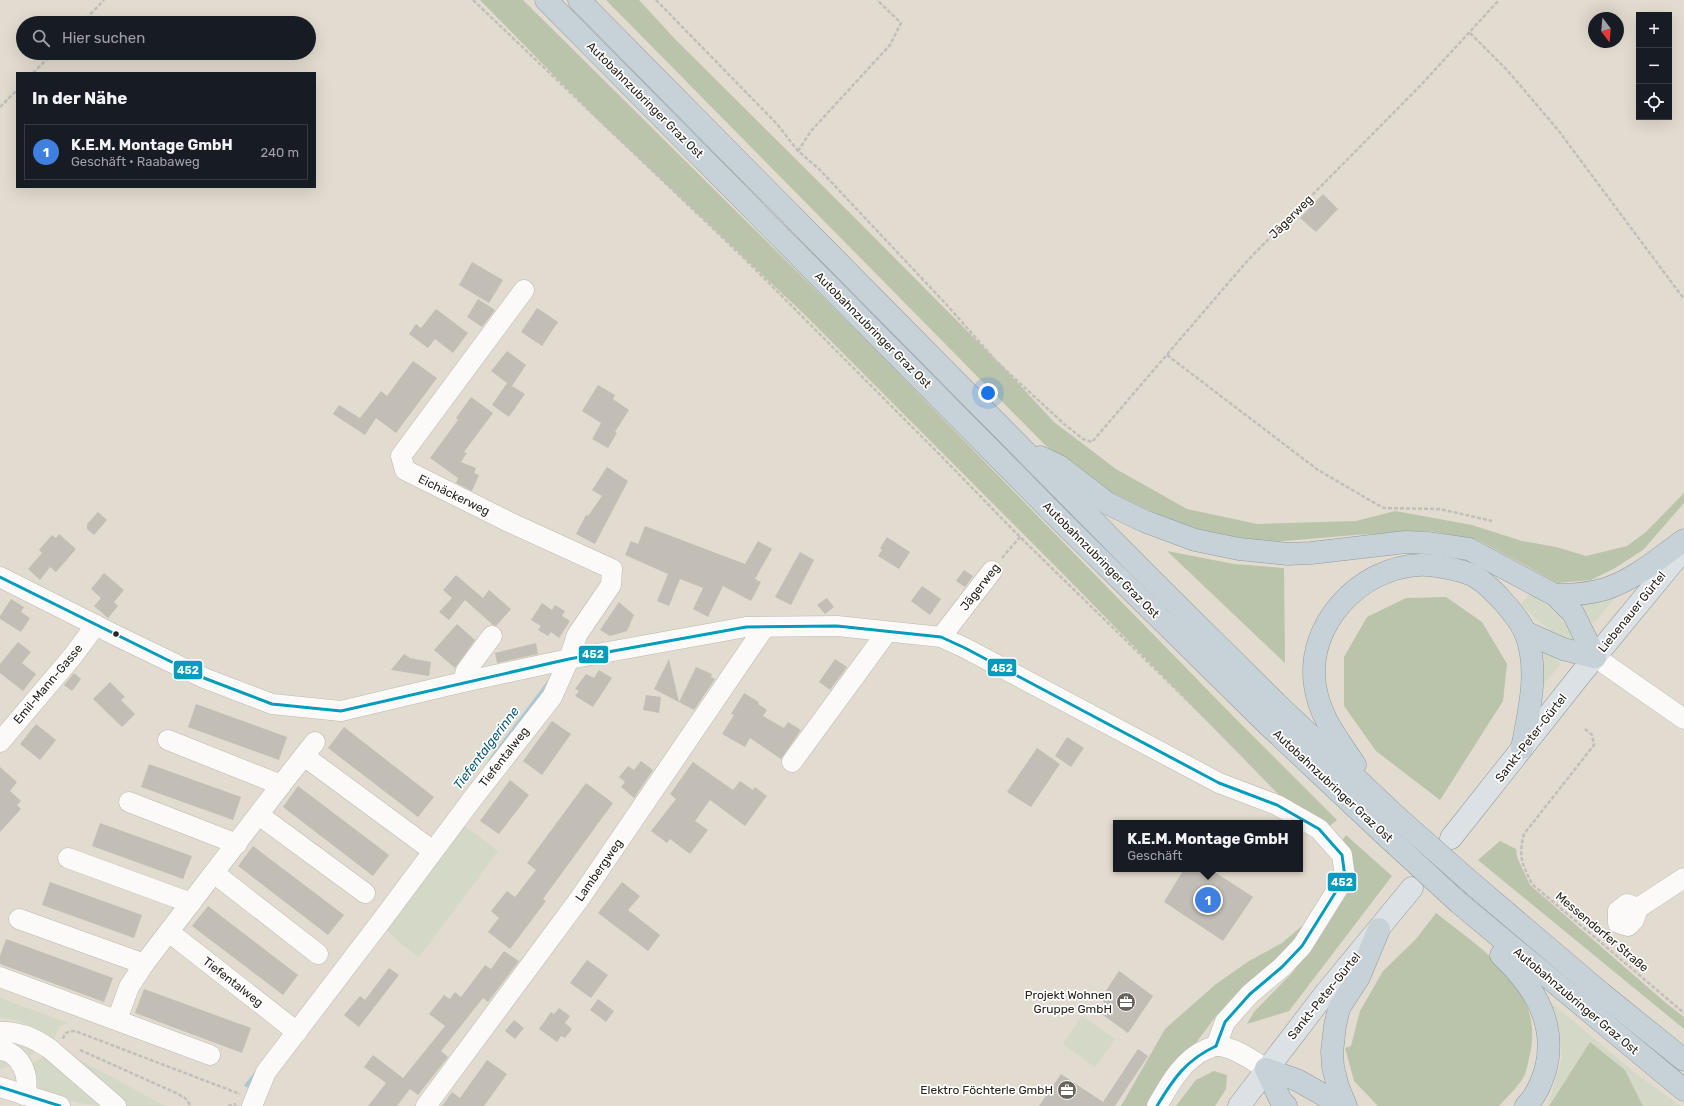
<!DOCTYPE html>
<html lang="de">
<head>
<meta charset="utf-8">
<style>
  :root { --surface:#171b24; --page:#242831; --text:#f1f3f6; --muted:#9ea1a6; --line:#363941; --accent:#b4b2b0 }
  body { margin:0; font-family:Rubik,sans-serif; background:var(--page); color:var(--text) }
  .controls { position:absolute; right:12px; top:12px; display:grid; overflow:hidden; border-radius:0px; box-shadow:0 4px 16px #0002 }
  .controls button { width:36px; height:36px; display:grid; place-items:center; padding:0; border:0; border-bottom:1px solid var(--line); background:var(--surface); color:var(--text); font:20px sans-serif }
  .compass { position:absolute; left:1588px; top:12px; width:36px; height:36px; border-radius:50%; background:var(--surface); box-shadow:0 4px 16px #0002; rotate:164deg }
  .you { position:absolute; left:988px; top:393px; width:14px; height:14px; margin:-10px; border:3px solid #fff; border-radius:50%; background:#1a73e8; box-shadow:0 0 0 6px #1a73e833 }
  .badge { display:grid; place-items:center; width:26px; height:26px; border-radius:50%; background:var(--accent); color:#fff; font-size:13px; font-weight:700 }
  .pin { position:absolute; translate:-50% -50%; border:2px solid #fff; box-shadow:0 1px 4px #0006 }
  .popup { position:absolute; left:1113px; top:820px; width:190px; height:52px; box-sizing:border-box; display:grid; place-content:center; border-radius:0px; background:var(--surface); filter:drop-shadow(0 1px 3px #0005); font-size:13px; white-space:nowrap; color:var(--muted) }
  .popup b { font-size:15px; color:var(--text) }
  .popup::after { content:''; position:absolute; left:50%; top:100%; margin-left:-8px; border:8px solid transparent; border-top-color:var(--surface) }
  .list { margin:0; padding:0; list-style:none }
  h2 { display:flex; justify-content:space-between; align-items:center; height:52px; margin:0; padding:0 16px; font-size:17px }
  h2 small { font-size:13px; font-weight:400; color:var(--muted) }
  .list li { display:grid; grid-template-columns:26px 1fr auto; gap:12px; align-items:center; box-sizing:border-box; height:56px; margin:0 8px 8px; padding:0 8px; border:1px solid var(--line); border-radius:0px }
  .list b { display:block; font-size:15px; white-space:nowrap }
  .list p { margin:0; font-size:13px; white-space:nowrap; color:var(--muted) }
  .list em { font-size:13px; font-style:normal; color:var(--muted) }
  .icon { flex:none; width:22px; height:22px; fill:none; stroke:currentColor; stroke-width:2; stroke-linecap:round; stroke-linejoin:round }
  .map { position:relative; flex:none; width:1684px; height:1106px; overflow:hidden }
  .search { position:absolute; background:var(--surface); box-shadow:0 4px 16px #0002; left:16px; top:16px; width:300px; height:44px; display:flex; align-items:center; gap:10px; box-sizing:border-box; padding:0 14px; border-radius:22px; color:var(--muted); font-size:15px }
  .panel { position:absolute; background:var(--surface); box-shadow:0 4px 16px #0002; left:16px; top:72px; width:300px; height:116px; border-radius:0px }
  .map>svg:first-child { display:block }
</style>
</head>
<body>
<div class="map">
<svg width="1684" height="1106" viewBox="0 0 1684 1106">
  <rect width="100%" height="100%" fill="#e2dbcf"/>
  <g fill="#d3d9c6">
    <path d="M1531,594C1549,606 1567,620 1574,642L1572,644L1551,632L1520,604Z"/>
    <path d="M1617,595L1594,623L1589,621L1578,600Z"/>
    <path d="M1540,646L1560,663V665L1540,689Z"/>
    <path d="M462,824L498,851L419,957L400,943L383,926Z"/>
    <path d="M0,998L68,1023L60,1026L52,1043C35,1028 23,1019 0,1018Z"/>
    <path d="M1548,1000L1634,1072L1680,1106H1643L1625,1070L1590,1042L1548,1106L1562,1057L1561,1045Z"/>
    <path d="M1082,1016L1115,1039L1095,1067L1063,1044Z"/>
    <path d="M8,1041L19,1042L39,1050L29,1056L25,1049L7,1043Z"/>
    <path d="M61,1050L165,1106H127L59,1051Z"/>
    <path d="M47,1055L108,1106C93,1106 48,1099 39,1088C33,1081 32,1072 31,1064Z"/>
    <path d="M0,1056L13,1065L0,1069Z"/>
  </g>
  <g fill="#bac4ab">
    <path d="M480,0H523L859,333L1231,714L1337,820L1327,828L1283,799L1072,583L803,313L596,118Z"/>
    <path d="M606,0H639L675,39L858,221L1003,367L1054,422L1116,469L1187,509L1257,524L1356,521L1395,511L1472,525L1522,541L1556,547L1586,556L1627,546L1646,532L1684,493V503L1643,550L1615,568L1591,580L1558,583L1478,540L1430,531L1355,535L1262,543L1191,530L1106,490L1045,445Z"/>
    <path d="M1167,551L1234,564L1284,568L1285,663Z"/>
    <path d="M1446,597L1482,622L1507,664L1503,701L1440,800L1376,751L1344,706V657L1367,617L1406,598Z"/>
    <path d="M1346,835L1392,876L1289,1011L1247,1024L1254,1012L1293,972L1351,882L1342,841Z"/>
    <path d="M1500,841L1516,849L1517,857L1530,885L1666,1003L1684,1017V1029L1478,860Z"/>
    <path d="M1317,913L1298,950L1250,985L1216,1016L1149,1106H1121L1165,1029L1216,984L1249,961L1282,943Z"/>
    <path d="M1436,913C1481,949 1545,987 1530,1054C1528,1061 1527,1072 1523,1078C1517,1088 1507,1097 1499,1106H1378L1354,1081L1345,1048L1351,1046L1360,1011L1383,971L1416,939Z"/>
    <path d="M1590,1042L1625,1070L1643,1106H1549Z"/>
    <path d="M1214,1071L1227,1075L1226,1089L1215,1106H1176L1196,1080Z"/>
  </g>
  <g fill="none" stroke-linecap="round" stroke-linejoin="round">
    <g stroke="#acc8d4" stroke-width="4.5">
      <path d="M491,760L550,681"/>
      <path d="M247,1085L256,1074"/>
    </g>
  </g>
  <g fill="#c3beb5">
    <path d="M1323,194L1338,209L1316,232L1300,218Z"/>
    <path d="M472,262L503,280L489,303L459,285Z"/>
    <path d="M478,299L495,310L482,327L467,317Z"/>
    <path d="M537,308L558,322L542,346L521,332Z"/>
    <path d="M436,309L468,333L453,353L435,339L428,348L409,334L416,324L421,328Z"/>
    <path d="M507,351L526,365L512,386L525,394L509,417L492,405L507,383L491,371Z"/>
    <path d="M413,361L437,378L396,433L376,418L365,435L333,414L339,405L360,418L381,391L387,396Z"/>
    <path d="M598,385L615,395L613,399L629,410L615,432L617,433L608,448L592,439L601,423L582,411Z"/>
    <path d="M471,397L493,413L464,452L467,453L461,462L476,468L474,473L479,475L472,491L456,483L458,478L430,458L458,420L456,418Z"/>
    <path d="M607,467L628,481L595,544L576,534L586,515L588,516L602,496L592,490Z"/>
    <path d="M98,512L107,520L94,535L87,529V524Z"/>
    <path d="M645,526L745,564L758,541L772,549L755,579L761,582L751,601L723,586L708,617L693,609L703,588L680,579L669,606L657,601L668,574L625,555L631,541L638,544Z"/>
    <path d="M59,534L76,549L56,572L50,567L40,580L28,569L42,553L39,550L52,535L56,538Z"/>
    <path d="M887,537L910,552L899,569L878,556L882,550L880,548Z"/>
    <path d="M800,552L814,560L791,605L775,597Z"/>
    <path d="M964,570L973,576L965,587L956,581Z"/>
    <path d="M104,573L124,590L114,602L118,606L108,618L94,606L101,598L91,589Z"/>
    <path d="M456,575L483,598L489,590L511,609L496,626L493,625L465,600L449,620L439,612L452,598L443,590Z"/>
    <path d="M922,586L941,599L930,615L911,601Z"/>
    <path d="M827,598L834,607L825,614L817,605Z"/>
    <path d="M11,599L24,607L21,612L30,618L21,632L0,619V616Z"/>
    <path d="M619,602L634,615L627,631L610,636L600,630Z"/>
    <path d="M542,603L552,610L555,605L565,611L562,616L570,621L559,638L551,632L548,636L538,630L541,626L531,620Z"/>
    <path d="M457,624L475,640L455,668L434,650Z"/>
    <path d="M18,642L31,652L22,663L36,674L23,691L0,673V664Z"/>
    <path d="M536,643L538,654L497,663L495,653Z"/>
    <path d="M404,654L410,658L431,662L429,676L391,670Z"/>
    <path d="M669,659L679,702L696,667L712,674L711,677L715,679L694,710L654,689Z"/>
    <path d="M835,659L847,667L830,690L819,682Z"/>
    <path d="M599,670L612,678L593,707L575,696L579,691L575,689L586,674L594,678Z"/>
    <path d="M74,673L81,679L72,691L64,685Z"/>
    <path d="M110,682L125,697L121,700L135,714L122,727L93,699Z"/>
    <path d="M744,693L759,702L758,704L767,710L763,716L784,728L788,722L801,730L781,759L750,738L745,747L722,734L734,715L731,714Z"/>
    <path d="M646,695L661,697L659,713L643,710Z"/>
    <path d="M196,704L287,737L279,760L188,727Z"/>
    <path d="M552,721L571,734L542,775L523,761Z"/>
    <path d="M36,724L56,740L40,760L20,744Z"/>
    <path d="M344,727L434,797L418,817L328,748Z"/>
    <path d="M1067,737L1084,748L1071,767L1055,756Z"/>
    <path d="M1037,748L1060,764L1031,807L1007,792Z"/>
    <path d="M641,761L653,770L634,798L621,787L625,782L619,777L628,766L634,770Z"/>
    <path d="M693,762L733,790L740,781L753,790L755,787L767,796L745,826L710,800L695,821L708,830L690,854L670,839L667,843L651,831L676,799L670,794Z"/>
    <path d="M149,764L241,797L233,820L141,787Z"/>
    <path d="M0,767L17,782L10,791L21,801L17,805L21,809L0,832Z"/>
    <path d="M510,780L529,795L499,834L480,821Z"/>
    <path d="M586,783L613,803L543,899L546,901L510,949L488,932L499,918L491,911L507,891L515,897L536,870L527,863Z"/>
    <path d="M298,786L389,855L373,876L283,807Z"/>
    <path d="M100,823L192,856L183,879L92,846Z"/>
    <path d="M253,846L344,915L328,935L238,866Z"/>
    <path d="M1184,869H1210L1253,897L1223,941L1164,902Z"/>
    <path d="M50,882L142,915L134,938L42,905Z"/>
    <path d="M622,882L640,896L628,910L660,935L648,951L598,913Z"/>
    <path d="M208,906L298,975L283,995L192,926Z"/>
    <path d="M6,939L113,978L104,1002L0,964V956Z"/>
    <path d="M504,951L519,961L488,1002L483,998L441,1051L448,1057L418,1095L410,1089L397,1106H368L386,1083L364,1067L373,1055L403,1078L445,1026L429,1014L444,995L450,999L455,992L461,997L485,965L491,969Z"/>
    <path d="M587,960L608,975L591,998L570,983Z"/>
    <path d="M389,968L399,975L359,1027L344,1015L360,996L365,1000Z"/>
    <path d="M1119,971L1153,996L1128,1033L1100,1013L1106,1006L1101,998Z"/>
    <path d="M144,989L251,1028L242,1053L135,1013Z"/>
    <path d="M598,999L614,1011L606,1022L590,1010Z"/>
    <path d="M559,1008L570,1016L565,1023L572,1029L565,1038L561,1036L557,1042L539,1029L551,1012L554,1014Z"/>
    <path d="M514,1020L524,1028L515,1039L505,1031Z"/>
    <path d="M1138,1049L1148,1056L1115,1106H1039L1061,1074L1103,1102Z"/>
    <path d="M487,1060L507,1074L484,1106H442L452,1092L460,1098Z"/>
  </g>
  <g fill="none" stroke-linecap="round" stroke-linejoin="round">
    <defs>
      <g id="minor">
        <path d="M0,577L117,636L204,678L272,704L341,711L463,682L569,659L746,627L837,626L941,637L965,648L1219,783L1277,805L1319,829L1342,855L1345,877L1302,946L1282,967L1250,994L1225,1022L1216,1046"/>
        <path d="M941,637L992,571"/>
        <path d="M1595,657L1684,719"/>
        <path d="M463,682L466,671L492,636"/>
        <path d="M168,740L281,785"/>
        <path d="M0,742L72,657L96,625"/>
        <path d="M304,756L433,851"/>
        <path d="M792,762L887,632"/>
        <path d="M129,802L237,844"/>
        <path d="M259,815L365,893"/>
        <path d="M68,858L191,903"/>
        <path d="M214,873L318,954"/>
        <path d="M1627,904L1638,908L1634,920L1628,926L1618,923V911Z"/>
        <path d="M1638,908L1684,878"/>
        <path d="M19,919L144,964L129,987L117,1020"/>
        <path d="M169,932L297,1032"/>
        <path d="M144,964L281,785L315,742"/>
        <path d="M0,977L210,1055"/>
        <path d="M0,1032C19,1031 34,1038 50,1049L116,1106"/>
        <path d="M0,1050C20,1051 32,1078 24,1095"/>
        <path d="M0,1087L60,1106"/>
        <path d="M252,1106L266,1072L382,920L473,798L552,697L569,659L577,635L611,585L612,569L509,522L405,470L401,456L524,290"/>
        <path d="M426,1106L580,898L764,628"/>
        <path d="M1157,1106C1169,1085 1183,1059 1207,1049C1210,1048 1213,1046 1216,1046C1231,1045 1254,1061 1266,1069"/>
      </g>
      <g id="major">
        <path d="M1451,838L1581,674L1684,549"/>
        <path d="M1239,1106L1324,995L1412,888"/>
      </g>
      <g id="highway">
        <path d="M546,0L1068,528L1267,724L1384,834"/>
        <path d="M579,0L1148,576L1276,703L1397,817"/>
        <path d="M1040,457L1059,466L1107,503L1144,521L1195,540L1239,549L1288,554L1311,553L1406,542L1427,543L1469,549L1555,595L1573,613L1595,657"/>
        <path d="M1555,595C1572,595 1589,594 1605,589C1634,580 1659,558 1684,540"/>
        <path d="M1525,632L1563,649L1595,657"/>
        <path d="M1355,765C1338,739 1319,716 1315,685C1306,625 1359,568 1419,565C1431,564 1461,570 1472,575C1489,583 1517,615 1525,632C1540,668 1529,712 1522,748"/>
        <path d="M1474,885L1601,993L1684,1060"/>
        <path d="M1459,903L1684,1090"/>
        <path d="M1501,955C1533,985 1557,1022 1546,1068C1542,1082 1536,1096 1526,1106"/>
        <path d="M1266,1069L1297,1080L1343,1106"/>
        <path d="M1266,1069L1281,1101L1286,1106"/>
        <path d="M1346,1106L1338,1087L1333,1067L1332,1052L1335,1026L1339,1008L1359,977L1379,929"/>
      </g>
    </defs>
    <use href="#minor" stroke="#bdb8af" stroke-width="21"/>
    <use href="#major" stroke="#919a9e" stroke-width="23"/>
    <use href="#highway" stroke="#919a9e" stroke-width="23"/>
    <g stroke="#c2beba" stroke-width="2.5" stroke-dasharray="4 2" stroke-linecap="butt">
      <path d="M473,0L745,259L943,458L1020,537L1274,785"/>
      <path d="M656,0L777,124L798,151L819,169L946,304L997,362L1064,424L1083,439L1092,442L1248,260L1420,86L1499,0"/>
      <path d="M82,23L104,0"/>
      <path d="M1470,33L1508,71L1558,130L1684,299"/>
      <path d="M33,73L53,53"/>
      <path d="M0,107L17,90"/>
      <path d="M798,151L811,131L890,45L901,23L877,0"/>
      <path d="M1167,355L1318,470L1378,505L1384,508L1440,509L1492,521"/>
      <path d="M1002,558L1020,537"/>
      <path d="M1585,729L1592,735L1594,745L1524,834C1518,857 1522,863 1532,884L1684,1013"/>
      <path d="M63,1039C65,1032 68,1031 75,1031L240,1094"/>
      <path d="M80,1050L176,1093L185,1098L191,1106"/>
      <path d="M228,1106L236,1104"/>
    </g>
    <use href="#minor" stroke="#fbfaf8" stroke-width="20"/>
    <use href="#major" stroke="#dbe1e4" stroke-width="22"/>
    <use href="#highway" stroke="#c7d2d8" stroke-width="22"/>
    <defs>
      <g id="highway-bridge">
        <path d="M1397,817L1474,885"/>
        <path d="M1384,834L1459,903"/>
      </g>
    </defs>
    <use href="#highway-bridge" stroke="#919a9e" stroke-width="23" stroke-linecap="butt"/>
    <use href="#highway-bridge" stroke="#c7d2d8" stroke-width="22"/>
    <defs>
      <g id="bus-1">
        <path d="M0,577L204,678L272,704L341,711L569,659L746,627L837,626L941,637L965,648L1219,783L1277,805L1319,829L1342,855L1345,877L1302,946L1282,967L1250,994L1225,1022L1216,1046"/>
        <path d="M0,1087L60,1106"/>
        <path d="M1157,1106C1173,1079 1186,1060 1216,1046"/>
      </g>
    </defs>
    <use href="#bus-1" stroke="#fff" stroke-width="6"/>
    <use href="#bus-1" stroke="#049cbc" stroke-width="3"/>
  </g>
  <defs>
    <symbol id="office-disc" viewBox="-11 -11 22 22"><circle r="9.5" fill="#69635a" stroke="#fff"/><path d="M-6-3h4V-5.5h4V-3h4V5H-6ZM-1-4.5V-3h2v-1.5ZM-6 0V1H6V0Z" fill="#fff"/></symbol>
  </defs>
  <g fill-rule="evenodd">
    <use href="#office-disc" x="1115" y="991" width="22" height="22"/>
    <use href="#office-disc" x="1056" y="1079" width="22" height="22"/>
  </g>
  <circle fill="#28231b" stroke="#fff" stroke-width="1.5" cx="116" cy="634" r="3.5"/>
  <g text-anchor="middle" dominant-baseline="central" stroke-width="3.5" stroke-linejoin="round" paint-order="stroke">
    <g font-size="12" fill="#28231b" stroke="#fff">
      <text transform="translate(645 100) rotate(45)">Autobahnzubringer Graz Ost</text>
      <text transform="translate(1291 217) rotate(-45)">Jägerweg</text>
      <text transform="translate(873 330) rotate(45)">Autobahnzubringer Graz Ost</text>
      <text transform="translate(454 495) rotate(26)">Eichäckerweg</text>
      <text transform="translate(1101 560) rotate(45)">Autobahnzubringer Graz Ost</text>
      <text transform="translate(980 587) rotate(-52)">Jägerweg</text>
      <text transform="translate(1632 612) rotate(-51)">Liebenauer Gürtel</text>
      <text transform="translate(48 684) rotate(-50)">Emil-Mann-Gasse</text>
      <text transform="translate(1531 738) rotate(-52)">Sankt-Peter-Gürtel</text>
      <text transform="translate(504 757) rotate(-52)">Tiefentalweg</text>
      <text transform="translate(1333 786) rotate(43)">Autobahnzubringer Graz Ost</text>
      <text transform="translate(599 870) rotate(-55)">Lambergweg</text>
      <text transform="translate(1602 932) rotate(40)">Messendorfer Straße</text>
      <text transform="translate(233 982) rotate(38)">Tiefentalweg</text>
      <text transform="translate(1324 996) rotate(-51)">Sankt-Peter-Gürtel</text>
      <text transform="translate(1576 1001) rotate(40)">Autobahnzubringer Graz Ost</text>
    </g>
    <g font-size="12" fill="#28231b" stroke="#fff" text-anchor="end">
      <text x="1112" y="995">Projekt Wohnen<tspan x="1112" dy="14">Gruppe GmbH</tspan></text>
      <text x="1053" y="1090">Elektro Föchterle GmbH</text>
    </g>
    <g font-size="13" font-style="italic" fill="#0b5a79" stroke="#fff">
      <text transform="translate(486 748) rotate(-53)">Tiefentalgerinne</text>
    </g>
  </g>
  <g stroke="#fff" stroke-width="1.5">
    <rect x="578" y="645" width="31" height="19" rx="4" fill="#049cbc"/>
    <rect x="987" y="658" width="30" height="19" rx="4" fill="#049cbc"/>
    <rect x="173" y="660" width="30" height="20" rx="4" fill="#049cbc"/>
    <rect x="1327" y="872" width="30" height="20" rx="4" fill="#049cbc"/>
  </g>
  <g font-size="11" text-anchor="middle" font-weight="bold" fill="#fff">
    <text x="593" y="658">452</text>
    <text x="1002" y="672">452</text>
    <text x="188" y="674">452</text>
    <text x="1342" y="886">452</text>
  </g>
</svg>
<div class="controls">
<button>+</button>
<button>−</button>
<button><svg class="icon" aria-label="locate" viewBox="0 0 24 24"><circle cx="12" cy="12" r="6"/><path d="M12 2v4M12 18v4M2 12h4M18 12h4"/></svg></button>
</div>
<svg class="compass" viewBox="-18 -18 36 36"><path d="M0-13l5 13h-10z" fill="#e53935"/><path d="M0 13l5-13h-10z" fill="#9ea1a6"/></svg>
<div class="you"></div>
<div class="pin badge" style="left:1208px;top:900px;background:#3f7fe0">1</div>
<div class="popup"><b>K.E.M. Montage GmbH</b>Geschäft</div>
<div class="search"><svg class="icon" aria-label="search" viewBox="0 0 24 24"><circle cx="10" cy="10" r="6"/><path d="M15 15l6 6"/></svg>Hier suchen</div>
<section class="panel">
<h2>In der Nähe<small></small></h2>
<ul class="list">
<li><span class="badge" style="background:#3f7fe0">1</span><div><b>K.E.M. Montage GmbH</b><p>Geschäft · Raabaweg</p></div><em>240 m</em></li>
</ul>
</section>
</div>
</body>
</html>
